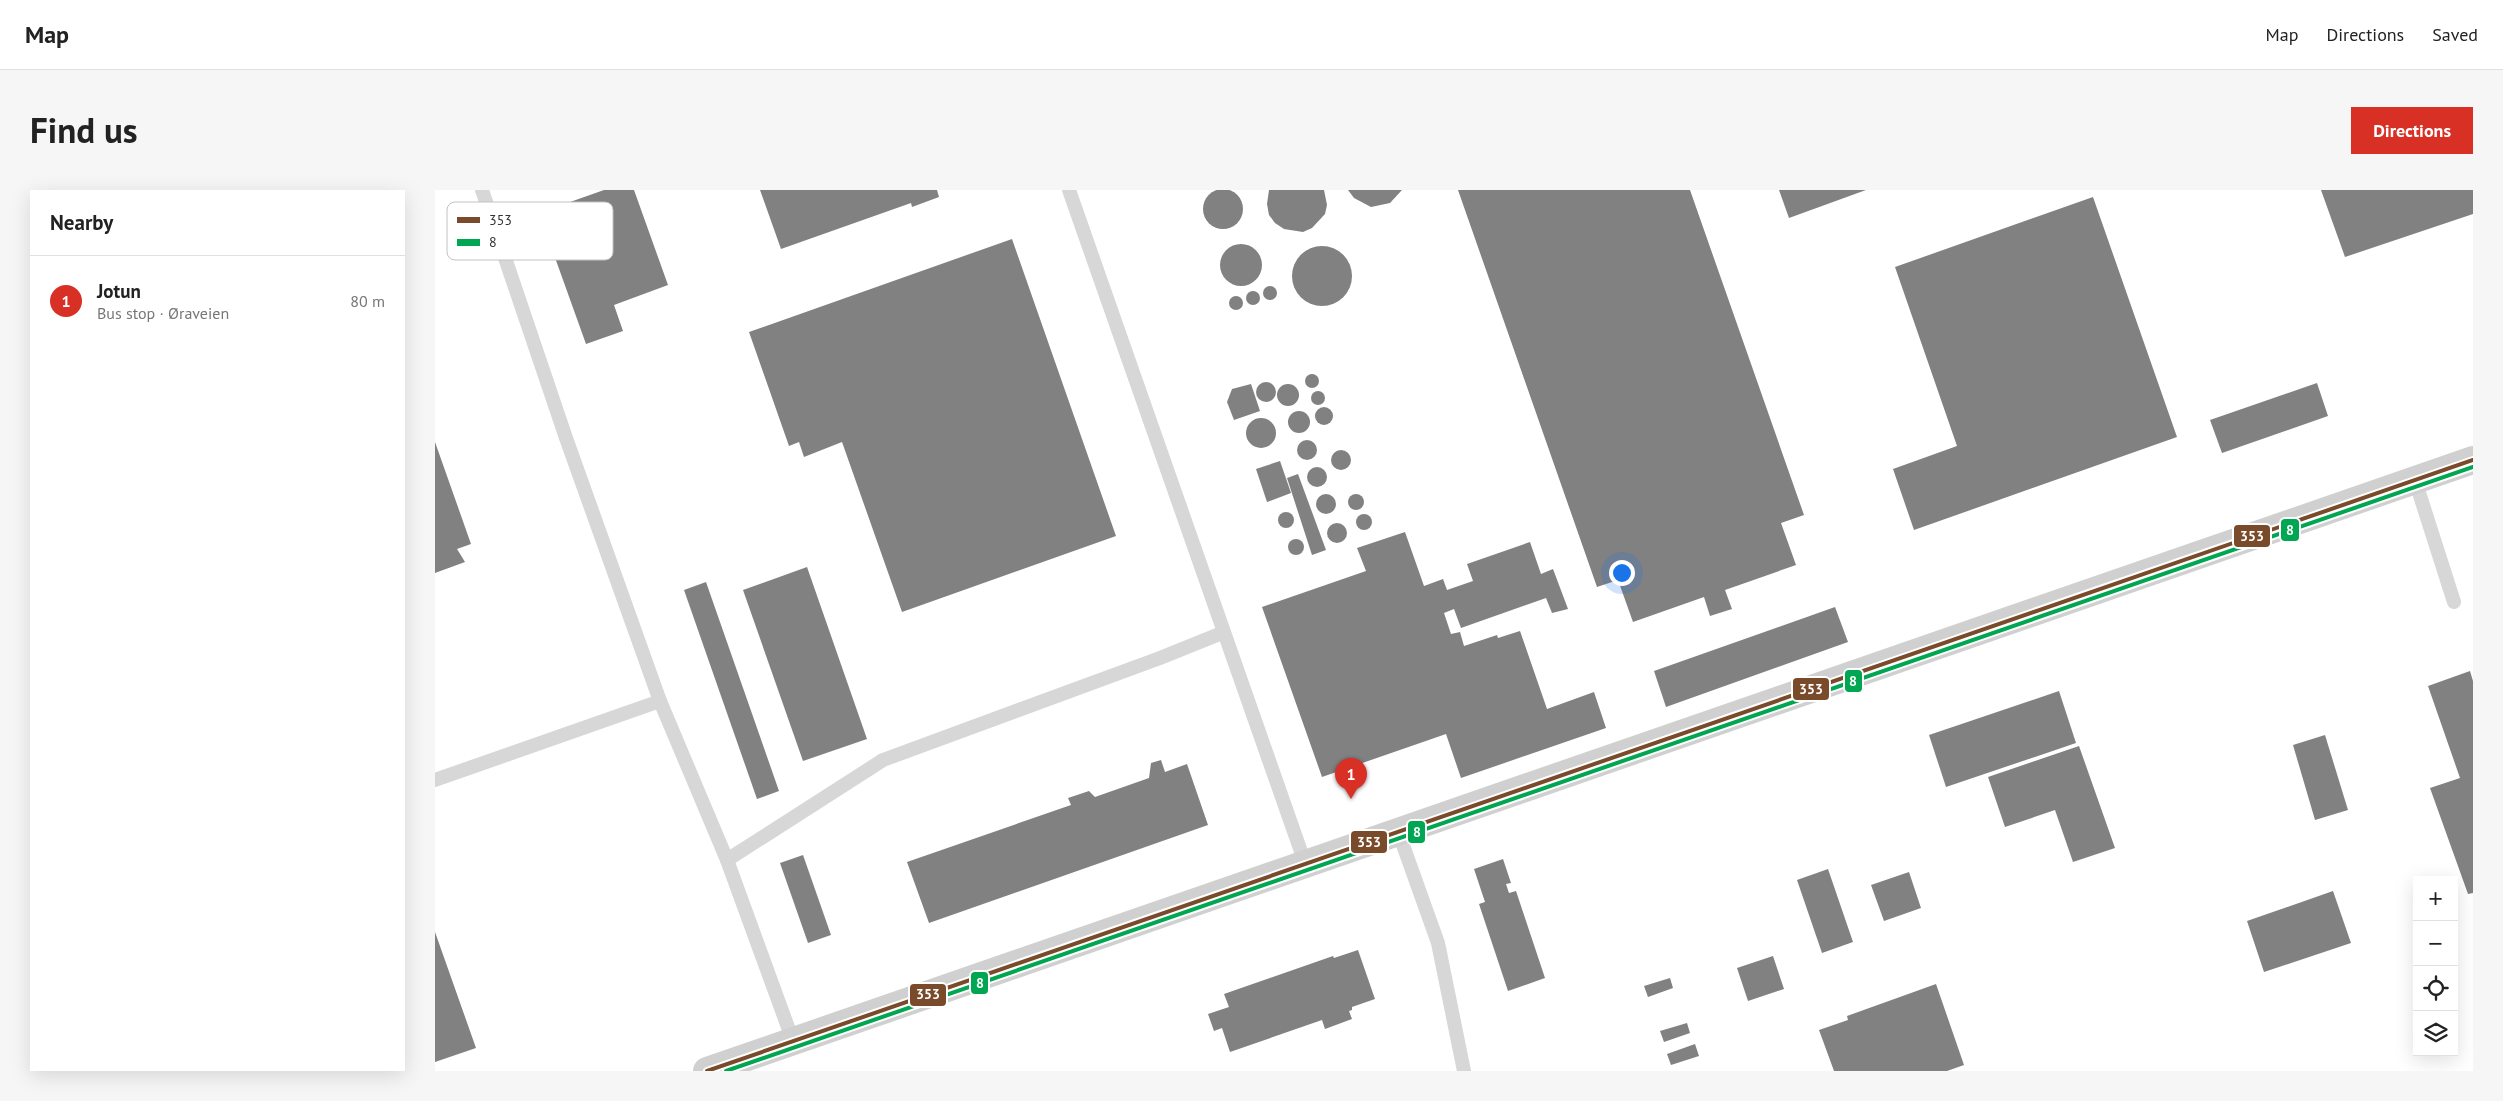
<!DOCTYPE html>
<html lang="en">
<head>
<meta charset="utf-8">
<style>
  :root { --surface:#fff; --page:#f6f6f6; --text:#222; --muted:#767676; --line:#e0e0e0; --accent:#d93025 }
  body { margin:0; font-family:"PT Sans",sans-serif; background:var(--page); color:var(--text) }
  .controls { position:absolute; right:15px; bottom:15px; display:grid; overflow:hidden; border-radius:0px; box-shadow:0 5px 20px #0002 }
  .controls button { width:45px; height:45px; display:grid; place-items:center; padding:0; border:0; border-bottom:1px solid var(--line); background:var(--surface); color:var(--text); font:25px sans-serif }
  .you { position:absolute; left:1186px; top:382px; width:18px; height:18px; margin:-12px; border:4px solid #fff; border-radius:50%; background:#1a73e8; box-shadow:0 0 0 8px #1a73e833 }
  .badge { display:grid; place-items:center; width:32px; height:32px; border-radius:50%; background:var(--accent); color:#fff; font-size:16px; font-weight:700 }
  .pin { position:absolute; translate:-50% -41px; filter:drop-shadow(0 1px 2px #0008) }
  .pin::after { content:''; position:absolute; top:26px; width:18px; height:15px; background:inherit; clip-path:polygon(0 0,100% 0,50% 100%) }
  .list { margin:0; padding:0; list-style:none }
  h2 { display:flex; justify-content:space-between; align-items:center; height:65px; margin:0; padding:0 20px; font-size:21px }
  h2 small { font-size:16px; font-weight:400; color:var(--muted) }
  .list li { display:grid; grid-template-columns:32px 1fr auto; gap:15px; align-items:center; box-sizing:border-box; height:90px; padding:0 20px; border-top:1px solid var(--line) }
  .list b { display:block; font-size:19px; white-space:nowrap }
  .list p { margin:0; font-size:16px; white-space:nowrap; color:var(--muted) }
  .list em { font-size:16px; font-style:normal; color:var(--muted) }
  .icon { flex:none; width:28px; height:28px; fill:none; stroke:currentColor; stroke-width:2; stroke-linecap:round; stroke-linejoin:round }
  .map { position:relative; flex:none; width:2038px; height:881px; overflow:hidden; border-radius:0px }
  header { display:flex; align-items:center; gap:30px; box-sizing:border-box; height:70px; padding:0 25px; background:var(--surface); border-bottom:1px solid var(--line) }
  header strong { font-size:24px }
  nav { display:flex; gap:28px; margin-inline-start:auto; font-size:18px }
  .intro { display:flex; align-items:center; justify-content:space-between; box-sizing:border-box; height:120px; padding:0 30px }
  h1 { margin:0; font-size:35px }
  .button { padding:12px 22px; border-radius:0px; background:var(--accent); color:#fff; font-size:18px; font-weight:700 }
  main { display:flex; gap:30px; padding:0 30px }
  aside { flex:1; background:var(--surface); border-radius:0px; box-shadow:0 5px 20px #0002 }
  .map>svg:first-child { display:block }
</style>
</head>
<body>
<header>
<strong>Map</strong>
<nav><a>Map</a><a>Directions</a><a>Saved</a></nav>
</header>
<div class="intro"><h1>Find us</h1><a class="button">Directions</a></div>
<main>
<aside>
<h2>Nearby<small></small></h2>
<ul class="list">
<li><span class="badge">1</span><div><b>Jotun</b><p>Bus stop · Øraveien</p></div><em>80 m</em></li>
</ul>
</aside>
<div class="map">
<svg width="2038" height="881" viewBox="0 0 2038 881">
  <rect width="100%" height="100%" fill="#fff"/>
  <g fill="#818181">
    <circle cx="788" cy="19" r="20"/>
    <path d="M169,0H199L233,95L179,115L188,141L151,154L104,23Z"/>
    <path d="M325,0H502L504,7L477,17L476,13L346,59Z"/>
    <path d="M834,0H889L892,15L890,24L877,38L868,42L849,39L840,33L834,25L832,14Z"/>
    <path d="M913,0H967L955,13L936,17L919,8Z"/>
    <path d="M1023,0H1255L1369,325L1346,333L1361,375L1290,400L1297,419L1275,426L1269,407L1198,432L1183,390L1162,397Z"/>
    <path d="M1344,0H1431L1354,28Z"/>
    <path d="M1886,0H2038V24L1910,67Z"/>
    <path d="M1658,7L1742,247L1479,340L1458,279L1522,256L1460,77Z"/>
    <path d="M577,49L681,346L467,422L407,252L369,267L364,252L354,256L314,142Z"/>
    <circle cx="806" cy="75" r="21"/>
    <circle cx="887" cy="86" r="30"/>
    <circle cx="835" cy="103" r="7"/>
    <circle cx="818" cy="108" r="7"/>
    <circle cx="801" cy="113" r="7"/>
    <circle cx="877" cy="191" r="7"/>
    <circle cx="831" cy="202" r="10"/>
    <path d="M1882,193L1893,226L1787,263L1775,230Z"/>
    <path d="M816,194L825,221L799,230L792,212L797,199Z"/>
    <circle cx="853" cy="205" r="11"/>
    <circle cx="883" cy="208" r="7"/>
    <circle cx="889" cy="226" r="9"/>
    <circle cx="864" cy="232" r="11"/>
    <circle cx="826" cy="243" r="15"/>
    <circle cx="872" cy="260" r="10"/>
    <path d="M0,252L36,354L22,359L30,372L0,383Z"/>
    <circle cx="906" cy="270" r="10"/>
    <path d="M845,271L856,303L832,312L821,279Z"/>
    <circle cx="882" cy="287" r="10"/>
    <path d="M863,284L891,360L877,365L852,288Z"/>
    <circle cx="891" cy="314" r="10"/>
    <circle cx="921" cy="312" r="8"/>
    <circle cx="851" cy="330" r="8"/>
    <circle cx="929" cy="332" r="8"/>
    <circle cx="902" cy="343" r="10"/>
    <path d="M970,342L989,396L1008,389L1012,400L1038,391L1032,374L1095,352L1106,384L1118,379L1133,419L1117,423L1111,408L1026,438L1019,419L1009,423L1016,444L1025,442L1029,456L1062,445L1063,448L1085,441L1112,519L1159,502L1171,538L1026,588L1011,544L887,587L827,417L931,381L922,358Z"/>
    <circle cx="861" cy="357" r="8"/>
    <path d="M372,377L432,549L368,571L308,400Z"/>
    <path d="M271,392L344,601L322,609L249,400Z"/>
    <path d="M1400,417L1413,452L1231,517L1219,481Z"/>
    <path d="M2035,481L2038,491V703L2033,704L1995,598L2025,588L1993,496Z"/>
    <path d="M1624,501L1641,553L1511,597L1494,545Z"/>
    <path d="M1890,545L1913,620L1880,630L1858,555Z"/>
    <path d="M1644,556L1680,658L1638,672L1620,620L1570,637L1553,587Z"/>
    <path d="M726,570L730,582L752,574L773,635L494,733L472,672L636,615L633,608L654,601L660,607L714,588L716,573Z"/>
    <path d="M368,665L396,745L373,753L345,673Z"/>
    <path d="M1068,669L1076,693L1071,694L1074,703L1081,701L1110,788L1073,801L1044,714L1050,712L1039,679Z"/>
    <path d="M1393,679L1418,752L1387,763L1362,690Z"/>
    <path d="M1474,682L1486,718L1449,731L1436,695Z"/>
    <path d="M1898,701L1916,753L1829,782L1812,731Z"/>
    <path d="M0,742L41,858L0,872Z"/>
    <path d="M923,760L940,809L917,817V820L914,821L917,829L890,839L887,830L795,862L787,838L779,841L773,824L794,817L789,804L898,766L899,768Z"/>
    <path d="M1338,766L1349,799L1313,811L1302,778Z"/>
    <path d="M1235,788L1238,798L1213,807L1209,796Z"/>
    <path d="M1501,794L1529,875L1512,881H1399L1384,840L1413,830L1412,826Z"/>
    <path d="M1252,833L1255,843L1229,852L1225,841Z"/>
    <path d="M1260,854L1264,866L1236,875L1232,864Z"/>
  </g>
  <g fill="none" stroke-linecap="round" stroke-linejoin="round">
    <g stroke="#d7d7d7" stroke-width="14">
      <path d="M47,0L131,248L225,511L292,670L358,851"/>
      <path d="M634,0L870,673"/>
      <path d="M1980,290L2019,412"/>
      <path d="M0,590L225,511"/>
      <path d="M963,641L1003,753L1029,881"/>
      <path d="M292,670L448,570L725,468L787,443"/>
    </g>
    <path stroke="#d0d0d0" stroke-width="28" d="M272,881L2038,270"/>
    <defs>
      <path id="bus-1" d="M272,881L2038,270"/>
      <path id="bus-2" d="M291,881L2038,277"/>
    </defs>
    <use href="#bus-1" stroke="#fff" stroke-width="8"/>
    <use href="#bus-2" stroke="#fff" stroke-width="8"/>
    <use href="#bus-1" stroke="#7a4b2a" stroke-width="4"/>
    <use href="#bus-2" stroke="#00a651" stroke-width="4"/>
  </g>
  <rect x="12" y="12" width="166" height="58" rx="8" fill="#fff" stroke="#c2c2c2" stroke-width="1"/>
  <rect x="22" y="27" width="23" height="6" fill="#7a4b2a"/>
  <rect x="22" y="49" width="23" height="7" fill="#00a651"/>
  <g font-size="14" fill="#333">
    <text x="54" y="35">353</text>
    <text x="54" y="57">8</text>
  </g>
  <g stroke="#fff" stroke-width="2">
    <rect x="1845" y="328" width="20" height="24" rx="5" fill="#00a651"/>
    <rect x="1798" y="334" width="38" height="24" rx="5" fill="#7a4b2a"/>
    <rect x="1409" y="479" width="19" height="24" rx="5" fill="#00a651"/>
    <rect x="1357" y="487" width="38" height="24" rx="5" fill="#7a4b2a"/>
    <rect x="972" y="630" width="19" height="24" rx="5" fill="#00a651"/>
    <rect x="915" y="640" width="38" height="24" rx="5" fill="#7a4b2a"/>
    <rect x="535" y="781" width="19" height="24" rx="5" fill="#00a651"/>
    <rect x="474" y="793" width="38" height="24" rx="5" fill="#7a4b2a"/>
  </g>
  <g font-size="14" text-anchor="middle" font-weight="bold" fill="#fff">
    <text x="1855" y="345">8</text>
    <text x="1817" y="351">353</text>
    <text x="1418" y="496">8</text>
    <text x="1376" y="504">353</text>
    <text x="982" y="647">8</text>
    <text x="934" y="657">353</text>
    <text x="545" y="798">8</text>
    <text x="493" y="809">353</text>
  </g>
</svg>
<div class="controls">
<button>+</button>
<button>−</button>
<button><svg class="icon" aria-label="locate" viewBox="0 0 24 24"><circle cx="12" cy="12" r="6"/><path d="M12 2v4M12 18v4M2 12h4M18 12h4"/></svg></button>
<button><svg class="icon" aria-label="layers" viewBox="0 0 24 24"><path d="M12 4l9 5-9 5-9-5zM3 14l9 5 9-5"/></svg></button>
</div>
<div class="you"></div>
<div class="pin badge" style="left:916px;top:609px">1</div>
</div>
</main>
</body>
</html>
